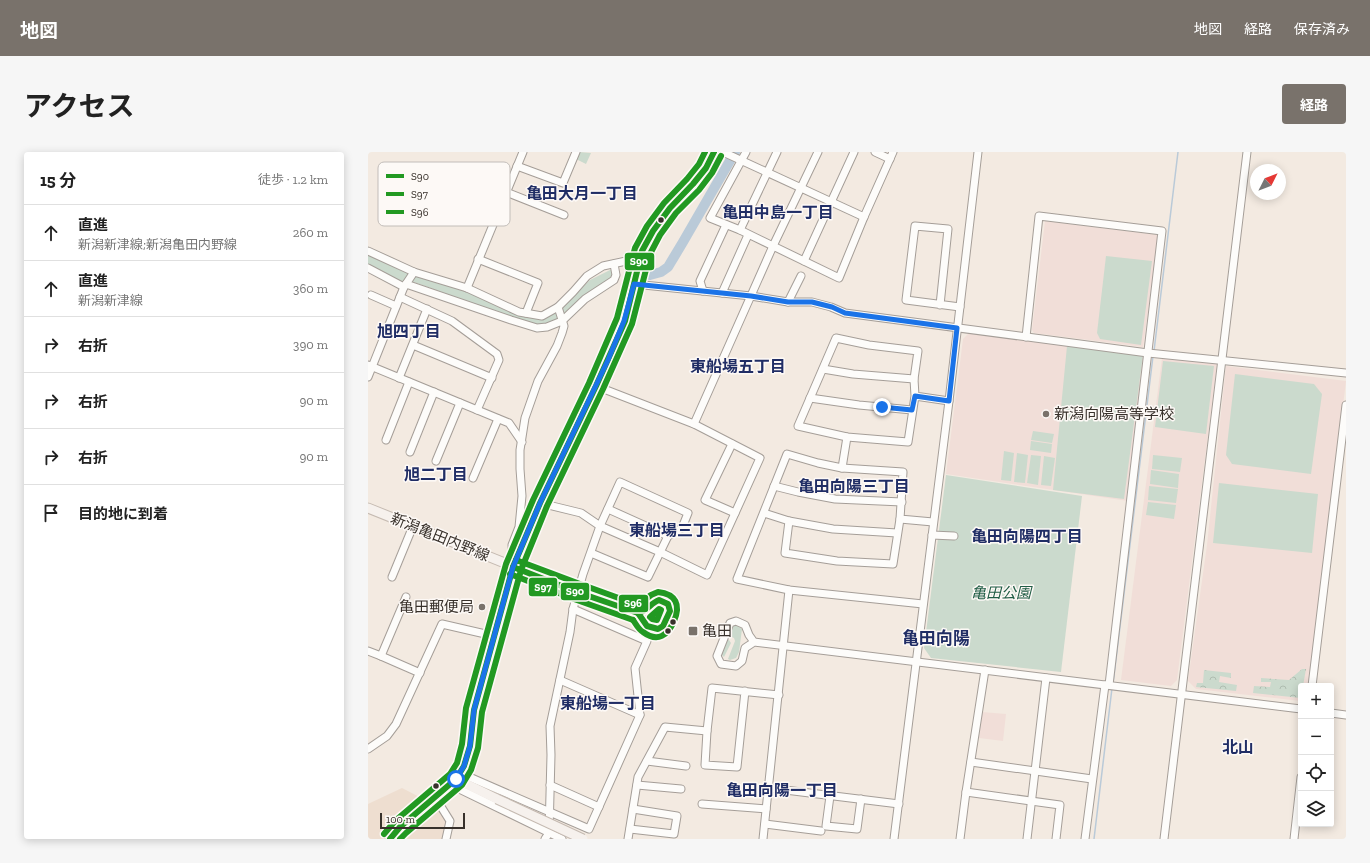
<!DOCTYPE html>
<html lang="ja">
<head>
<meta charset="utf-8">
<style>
  :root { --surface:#fff; --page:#f6f6f6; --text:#222; --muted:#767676; --line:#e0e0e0; --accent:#79726b }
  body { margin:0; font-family:"Zilla Slab","Noto Sans JP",serif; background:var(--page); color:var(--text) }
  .controls { position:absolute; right:12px; bottom:12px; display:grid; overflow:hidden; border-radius:4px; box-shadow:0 2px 10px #0003 }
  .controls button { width:36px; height:36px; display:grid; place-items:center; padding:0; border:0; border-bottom:1px solid var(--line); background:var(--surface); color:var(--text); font:20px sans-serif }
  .compass { position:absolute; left:882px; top:12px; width:36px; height:36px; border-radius:50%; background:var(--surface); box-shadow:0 2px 10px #0003; rotate:48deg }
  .scale { position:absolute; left:12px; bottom:10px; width:85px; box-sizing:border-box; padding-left:4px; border:2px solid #38312b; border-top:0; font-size:11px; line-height:14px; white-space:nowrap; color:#38312b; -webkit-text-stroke:3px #fdf9f6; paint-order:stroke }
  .stop { position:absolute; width:12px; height:12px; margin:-9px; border:3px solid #1a73e8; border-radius:50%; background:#fff }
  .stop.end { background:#1a73e8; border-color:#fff; box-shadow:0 1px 4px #0008 }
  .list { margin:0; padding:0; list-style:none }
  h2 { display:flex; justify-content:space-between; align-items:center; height:52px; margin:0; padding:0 16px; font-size:17px }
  h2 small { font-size:13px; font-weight:400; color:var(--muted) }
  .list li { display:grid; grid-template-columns:26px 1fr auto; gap:12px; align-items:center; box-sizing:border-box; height:56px; padding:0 16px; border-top:1px solid var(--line) }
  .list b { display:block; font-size:15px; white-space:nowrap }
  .list p { margin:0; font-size:13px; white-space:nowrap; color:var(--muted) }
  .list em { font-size:13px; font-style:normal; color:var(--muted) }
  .icon { flex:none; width:22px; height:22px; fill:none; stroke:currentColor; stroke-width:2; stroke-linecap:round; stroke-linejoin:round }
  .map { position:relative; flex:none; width:978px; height:687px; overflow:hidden; border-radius:4px }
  header { display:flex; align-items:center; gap:24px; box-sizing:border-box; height:56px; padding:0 20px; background:var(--accent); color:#fff }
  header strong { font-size:19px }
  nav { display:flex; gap:22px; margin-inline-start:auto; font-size:14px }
  .intro { display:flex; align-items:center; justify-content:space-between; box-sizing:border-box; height:96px; padding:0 24px }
  h1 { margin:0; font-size:28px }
  .button { padding:10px 18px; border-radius:4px; background:var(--accent); color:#fff; font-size:14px; font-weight:700 }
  main { display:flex; gap:24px; padding:0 24px }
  aside { flex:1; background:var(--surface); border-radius:4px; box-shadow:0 2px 10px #0003 }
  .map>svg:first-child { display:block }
</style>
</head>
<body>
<header>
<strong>地図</strong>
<nav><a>地図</a><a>経路</a><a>保存済み</a></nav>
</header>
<div class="intro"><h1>アクセス</h1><a class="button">経路</a></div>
<main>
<aside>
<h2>15 分<small>徒歩 · 1.2 km</small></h2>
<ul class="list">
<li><svg class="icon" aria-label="ahead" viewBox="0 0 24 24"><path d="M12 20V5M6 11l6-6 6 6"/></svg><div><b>直進</b><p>新潟新津線;新潟亀田内野線</p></div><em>260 m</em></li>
<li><svg class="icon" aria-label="ahead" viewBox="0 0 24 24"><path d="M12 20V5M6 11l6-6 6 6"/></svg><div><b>直進</b><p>新潟新津線</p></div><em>360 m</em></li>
<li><svg class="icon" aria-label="right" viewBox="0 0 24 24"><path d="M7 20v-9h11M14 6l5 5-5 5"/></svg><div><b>右折</b></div><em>390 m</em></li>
<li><svg class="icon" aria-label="right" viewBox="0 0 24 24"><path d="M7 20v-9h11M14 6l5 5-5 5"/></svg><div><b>右折</b></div><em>90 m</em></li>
<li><svg class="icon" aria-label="right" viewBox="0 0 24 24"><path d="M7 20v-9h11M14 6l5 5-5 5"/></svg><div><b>右折</b></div><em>90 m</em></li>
<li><svg class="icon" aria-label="arrive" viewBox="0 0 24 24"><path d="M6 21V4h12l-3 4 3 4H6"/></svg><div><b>目的地に到着</b></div></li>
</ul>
</aside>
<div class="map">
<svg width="978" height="687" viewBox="0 0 978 687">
  <defs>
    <pattern id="forest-crowns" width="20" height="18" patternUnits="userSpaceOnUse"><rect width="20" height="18" fill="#cbdacd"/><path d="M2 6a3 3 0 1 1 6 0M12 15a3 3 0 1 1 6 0" fill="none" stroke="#afbcb0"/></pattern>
  </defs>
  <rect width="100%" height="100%" fill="#f3eae1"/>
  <path fill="#eeded0" d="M34,636L71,655L79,670L75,687H0V652Z"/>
  <g fill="#f1ded8">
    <path d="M677,69L791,83L775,195L666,181L664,178Z"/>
    <path d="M602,180L777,202L760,349L578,322L595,187Z"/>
    <path d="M794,206L849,212L809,528L803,534L753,528Z"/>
    <path d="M858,214L978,229L941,534H933V549L828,537L820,529L839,393Z"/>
    <path d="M614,560L638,562L635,589L611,586Z"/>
  </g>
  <g fill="#cbdacd">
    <path d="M211,0L223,1L218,12L208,7Z"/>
    <path d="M0,96L148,161L175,166L194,154L222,128L244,117L246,123L243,128L190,168L169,175L46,130L31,129L0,114Z"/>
    <path d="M738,104L784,109L773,193L732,187L729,181Z"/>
    <path d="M699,194L775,203L756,347L685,338Z"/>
    <path d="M795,209L846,214L838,282L787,275Z"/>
    <path d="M867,222L946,232L954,242L943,322L864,312L858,303Z"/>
    <path d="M665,279L686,282L684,291L663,288Z"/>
    <path d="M663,289L684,292L683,301L662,298Z"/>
    <path d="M636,299L646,301L643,329L633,328Z"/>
    <path d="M649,301L660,303L657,331L646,330Z"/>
    <path d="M663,303L673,304L670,333L659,331Z"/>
    <path d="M785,303L814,306L812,320L784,317Z"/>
    <path d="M676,304L687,306L683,334L673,333Z"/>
    <path d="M783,318L811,322L810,336L782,332Z"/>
    <path d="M578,323L714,344L693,520L563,506L556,496Z"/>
    <path d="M851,331L950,342L944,401L845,391Z"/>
    <path d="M781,334L810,337L808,351L780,348Z"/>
    <path d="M780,350L808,353L806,367L778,363Z"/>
    <path d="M286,453H291V455L284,471L279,469C279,462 282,459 286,453Z"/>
    <path d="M367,473L370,474L374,477L371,500L368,506L362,508L360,507L367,489L366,486L360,483L364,474Z"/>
    <path d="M359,487L361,488L363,491L356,505L354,503L353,499Z"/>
  </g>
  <g fill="url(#forest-crowns)">
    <path d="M934,517H938L935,534H933V546L885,541L886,534L902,535L903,530H893V526L921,528Z"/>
    <path d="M836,518L863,521V526L852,524L851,530L869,533L868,539L828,535L829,531H835Z"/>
  </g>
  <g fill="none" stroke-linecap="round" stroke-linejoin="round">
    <g stroke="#bacad8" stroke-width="1.5">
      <path d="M786,199L810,0"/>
      <path d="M745,532L785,204"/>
      <path d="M726,687L744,536"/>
    </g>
    <path stroke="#bacad8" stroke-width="10" d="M282,123L293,120L300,115L315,90L367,0"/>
    <defs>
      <g id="minor">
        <path d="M355,0L496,65"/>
        <path d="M378,0L342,66L372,78L471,126L496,65L525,0"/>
        <path d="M507,0L522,7"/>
        <path d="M149,14L195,31L208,0"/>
        <path d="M138,40L196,63"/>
        <path d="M372,78L409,0"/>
        <path d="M0,99L46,120L99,136L151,160L174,164L190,155L205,140L219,124L235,114L272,106"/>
        <path d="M110,107L170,131L158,161"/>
        <path d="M436,109L486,0"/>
        <path d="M0,116L36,135"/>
        <path d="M38,132L143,168L169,176L179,175L194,169L217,147L246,128L248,123L246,112"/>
        <path d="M266,132L383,144L420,150H444L463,155L477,161L780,201L978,221"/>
        <path d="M99,136L155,0"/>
        <path d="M335,139L332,129L358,73"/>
        <path d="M354,141L380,83"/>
        <path d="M3,143L28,154"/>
        <path d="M32,145L84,169L129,202L131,208L109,258"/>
        <path d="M420,150L433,124"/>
        <path d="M572,153L580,77L547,74L538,148L592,155"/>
        <path d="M658,185L671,64L794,79L741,533"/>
        <path d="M45,193L124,226"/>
        <path d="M0,213L141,271L154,290"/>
        <path d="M455,217L485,222L546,227"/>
        <path d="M0,225L36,135L46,120"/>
        <path d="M31,226L59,157"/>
        <path d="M547,244L540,290L479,285L430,274L468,186L501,193L550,199L546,227L547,244L581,249"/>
        <path d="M442,246L491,253L544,258"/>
        <path d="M326,272L405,94L450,0"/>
        <path d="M18,288L41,230"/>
        <path d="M364,292L337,348L367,361"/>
        <path d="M42,300L66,240"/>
        <path d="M68,309L92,251"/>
        <path d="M474,316L479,285"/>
        <path d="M105,326L130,267"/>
        <path d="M406,334L430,340L467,347L534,350"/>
        <path d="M172,351L213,361L232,374L292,400L339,423L392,306L326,272L228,234"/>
        <path d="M240,357L300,384"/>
        <path d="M396,361L421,369L465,377L529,381"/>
        <path d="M421,369L417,401L469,409L525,412L532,367"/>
        <path d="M564,383L586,384"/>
        <path d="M145,415L144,393L151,375L154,344L152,317V298L157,266L170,229L189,194L194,181L196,174L190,155"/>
        <path d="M24,425L45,374"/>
        <path d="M555,452L421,438L369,427L419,302L450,311L474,316L535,320L532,367L565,370"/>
        <path d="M386,490L381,483L377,473L368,469L362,471L349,504L353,512L368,514L374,509L377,496L386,490L933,557"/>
        <path d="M0,499L13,504L52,521"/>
        <path d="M13,504L38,445"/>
        <path d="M617,518L598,640L692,653L688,687"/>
        <path d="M192,528L272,563L267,516L279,489L205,457"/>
        <path d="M944,534L978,253"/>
        <path d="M377,539L369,615L337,613L339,579L344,536L411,543"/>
        <path d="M963,561L978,563"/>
        <path d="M0,597L19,584L28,572L74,472L126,484"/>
        <path d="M279,609L318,614"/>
        <path d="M603,610L724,627"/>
        <path d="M92,621L221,677L272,563"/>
        <path d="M81,632L194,687"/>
        <path d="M182,633L231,655"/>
        <path d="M269,633L313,637"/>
        <path d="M401,636L531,652"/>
        <path d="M462,644L458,674L489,677L493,647"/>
        <path d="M67,645L82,669L78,687"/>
        <path d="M334,652L398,657"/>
        <path d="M397,672L453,679"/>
        <path d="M262,677L306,682L309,664L265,657"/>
        <path d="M177,687L181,681L183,603L182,574L202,480L205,457L215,422L232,374L252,330L320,361L314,376L300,384L280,425L223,401"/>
        <path d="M260,687L270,625L297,575L339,579"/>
        <path d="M395,687L421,438"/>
        <path d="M526,687L581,249L610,0"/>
        <path d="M592,687L598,640"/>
        <path d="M659,687L678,526"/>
        <path d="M717,687L737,533"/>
        <path d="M796,687L879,0"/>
        <path d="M926,687L933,625"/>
      </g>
      <g id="major">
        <path d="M0,356L209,440L270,461C283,459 281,451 291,448L300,452L302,459L295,474L290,477C274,474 279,472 270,461"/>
        <path d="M88,627L129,647"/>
        <path d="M22,687L32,675L88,627L96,614L102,594L106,558L145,415L172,351L228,234L257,169L274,99L285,79L302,56L325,32L338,16L346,0"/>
      </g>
    </defs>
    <use href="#minor" stroke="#a59e98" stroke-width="9"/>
    <use href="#major" stroke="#c5bab1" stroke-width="11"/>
    <use href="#minor" stroke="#fdfcfa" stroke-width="7"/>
    <use href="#major" stroke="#f6f1ed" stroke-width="9"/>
    <defs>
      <path id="major-bridge" d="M129,647L215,687"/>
    </defs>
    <use href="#major-bridge" stroke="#c5bab1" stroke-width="11" stroke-linecap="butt"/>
    <use href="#major-bridge" stroke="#f6f1ed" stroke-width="9"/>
    <defs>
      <g id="bus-1">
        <path d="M145,415L209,440L270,461"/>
        <path d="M291,448L300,452L302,459L295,474L290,477L279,474L270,461C279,459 283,451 291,448Z"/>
        <path d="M22,687L32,675L88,627L96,614L102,594L106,558L145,415L172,351L228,234L257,169L274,99L285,79L302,56L325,32L338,16L346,0"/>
      </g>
      <g id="bus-2">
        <path d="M142,422L206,447L265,468"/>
        <path d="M291,457L293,458L289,468L284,467L282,465Z"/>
        <path d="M32,687L38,681L94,633L103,618L110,596L114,560L153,418L179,354L235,237L264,172L282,102L292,83L308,61L331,38L344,21L353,4"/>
      </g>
      <g id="bus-3">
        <path d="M148,408L212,432L270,453L283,443L290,440C308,442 313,453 306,469C300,483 290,491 275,480C270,477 268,472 265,468"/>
        <path d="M16,682L27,669L82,622L89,611L94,592L98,556L138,412L165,348L221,231L249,166L267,96L279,74L296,51L319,27L331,12L337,0"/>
      </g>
    </defs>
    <use href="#bus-1" stroke="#fdf9f6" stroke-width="9"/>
    <use href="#bus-2" stroke="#fdf9f6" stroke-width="9"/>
    <use href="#bus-3" stroke="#fdf9f6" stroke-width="9"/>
    <use href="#bus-1" stroke="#292" stroke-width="6"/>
    <use href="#bus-2" stroke="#292" stroke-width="6"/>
    <use href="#bus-3" stroke="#292" stroke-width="6"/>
  </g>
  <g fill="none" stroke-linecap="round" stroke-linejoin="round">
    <path stroke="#1a73e8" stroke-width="5" d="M88,627L96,614L102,594L106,558L145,415L172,351L240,208L256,169L266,132L383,144L420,150H444L464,155L477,161L589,176L581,249L547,244L544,258L514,255"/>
  </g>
  <g fill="#38312b" stroke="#fdf9f6" stroke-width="1.5">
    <circle cx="293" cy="68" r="3.5"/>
    <circle cx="305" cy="470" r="3.5"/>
    <circle cx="300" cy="479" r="3.5"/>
    <circle cx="68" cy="634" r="3.5"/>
  </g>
  <g fill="#79726b" stroke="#fdf9f6" stroke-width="1.5">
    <circle cx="678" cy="262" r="4"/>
    <circle cx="114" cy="455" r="4"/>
    <rect x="320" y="474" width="10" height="10" rx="2"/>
  </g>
  <g text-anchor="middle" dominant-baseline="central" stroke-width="3" stroke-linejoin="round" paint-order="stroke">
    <g font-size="15" fill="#38312b" stroke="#fdf9f6" text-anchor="start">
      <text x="686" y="262">新潟向陽高等学校</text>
      <text x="106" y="455" text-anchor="end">亀田郵便局</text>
      <text x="334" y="479">亀田</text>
    </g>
    <g font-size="15" fill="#38312b" stroke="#fdf9f6">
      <text transform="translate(72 385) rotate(22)">新潟亀田内野線</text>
    </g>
    <g font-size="15" font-style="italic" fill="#205d45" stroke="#fdf9f6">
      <text x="633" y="441">亀田公園</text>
    </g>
    <g font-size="16" font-weight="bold" fill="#202d65" stroke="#fdf9f6">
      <text x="214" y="41">亀田大月一丁目</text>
      <text x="410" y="60">亀田中島一丁目</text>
      <text x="41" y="179">旭四丁目</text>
      <text x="370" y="214">東船場五丁目</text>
      <text x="68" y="322">旭二丁目</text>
      <text x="486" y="334">亀田向陽三丁目</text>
      <text x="309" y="378">東船場三丁目</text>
      <text x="659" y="384">亀田向陽四丁目</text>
      <text x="240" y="551">東船場一丁目</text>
      <text x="870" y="595">北山</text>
      <text x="414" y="638">亀田向陽一丁目</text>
    </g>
    <g font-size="17" font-weight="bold" fill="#202d65" stroke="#fdf9f6">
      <text x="568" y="486">亀田向陽</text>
    </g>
  </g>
  <rect x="10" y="10" width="132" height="64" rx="6" fill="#fdf9f6" stroke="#c2bdb9" stroke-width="1"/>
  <rect x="18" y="22" width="18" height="4" fill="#292"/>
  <rect x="18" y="40" width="18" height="4" fill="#292"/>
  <rect x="18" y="58" width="18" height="4" fill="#292"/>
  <g font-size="11" fill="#38312b">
    <text x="43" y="28">S90</text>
    <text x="43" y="46">S97</text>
    <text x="43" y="64">S96</text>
  </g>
  <g stroke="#fdf9f6" stroke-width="1.5">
    <rect x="256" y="100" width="31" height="19" rx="4" fill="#292"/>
    <rect x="160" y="425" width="30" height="20" rx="4" fill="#292"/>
    <rect x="192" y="430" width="30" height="19" rx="4" fill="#292"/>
    <rect x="250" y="442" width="31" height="19" rx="4" fill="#292"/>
  </g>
  <g font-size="11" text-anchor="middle" font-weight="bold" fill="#fff">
    <text x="271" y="113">S90</text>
    <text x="175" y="439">S97</text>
    <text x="207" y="443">S90</text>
    <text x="265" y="455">S96</text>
  </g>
</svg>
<div class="controls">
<button>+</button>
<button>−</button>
<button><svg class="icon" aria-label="locate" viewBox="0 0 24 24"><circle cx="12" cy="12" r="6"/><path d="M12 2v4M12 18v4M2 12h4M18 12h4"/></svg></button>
<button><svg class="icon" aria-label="layers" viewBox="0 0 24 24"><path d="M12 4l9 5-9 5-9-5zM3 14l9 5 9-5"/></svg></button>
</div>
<svg class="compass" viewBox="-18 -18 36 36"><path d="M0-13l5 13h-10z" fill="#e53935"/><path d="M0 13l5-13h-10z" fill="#767676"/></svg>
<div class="scale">100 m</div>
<div class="stop" style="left:88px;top:627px"></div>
<div class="stop end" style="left:514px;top:255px"></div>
</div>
</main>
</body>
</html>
